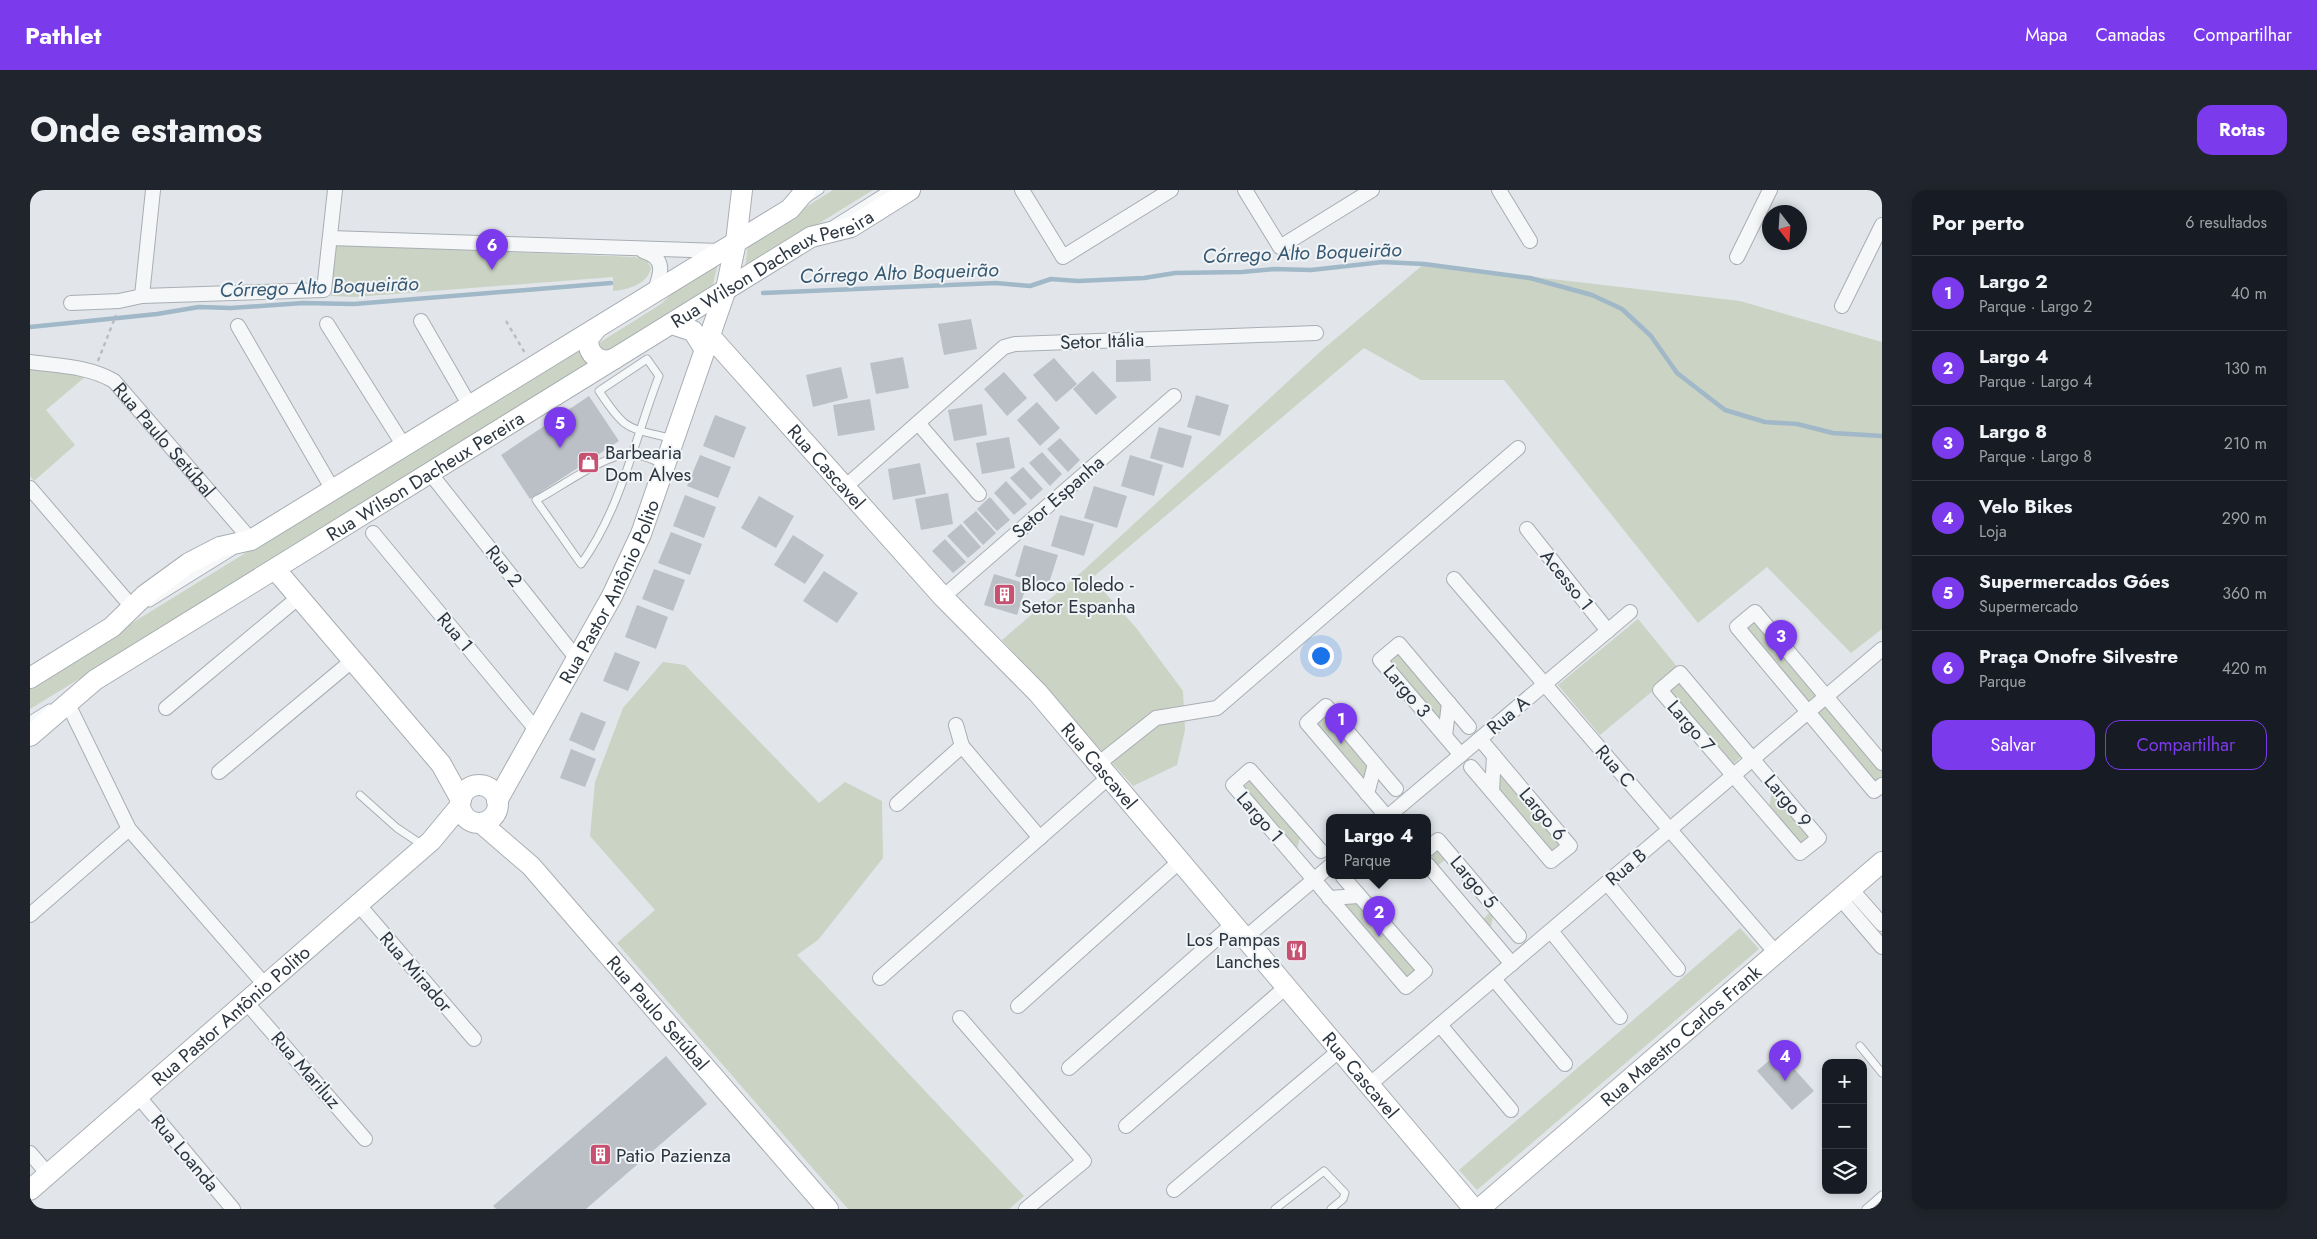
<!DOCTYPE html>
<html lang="pt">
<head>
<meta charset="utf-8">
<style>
  :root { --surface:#171b24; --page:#20242c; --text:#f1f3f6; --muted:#9ea1a6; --line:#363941; --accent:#7c3aed }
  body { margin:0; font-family:Jost,sans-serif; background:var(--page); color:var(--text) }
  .controls { position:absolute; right:15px; bottom:15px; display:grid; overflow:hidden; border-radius:10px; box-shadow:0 2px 8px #0003 }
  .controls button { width:45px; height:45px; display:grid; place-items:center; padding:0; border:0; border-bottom:1px solid var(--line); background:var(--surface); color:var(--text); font:25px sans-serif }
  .compass { position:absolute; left:1732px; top:15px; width:45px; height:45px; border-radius:50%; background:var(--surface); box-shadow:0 2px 8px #0003; rotate:163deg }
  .you { position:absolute; left:1290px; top:465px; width:18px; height:18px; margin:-12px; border:4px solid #fff; border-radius:50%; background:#1a73e8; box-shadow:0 0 0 8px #1a73e833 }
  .badge { display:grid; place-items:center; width:32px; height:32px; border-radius:50%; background:var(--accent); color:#fff; font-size:16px; font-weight:700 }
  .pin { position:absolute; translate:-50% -41px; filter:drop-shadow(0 1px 2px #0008) }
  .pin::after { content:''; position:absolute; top:26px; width:18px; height:15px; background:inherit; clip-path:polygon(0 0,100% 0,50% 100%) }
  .popup { position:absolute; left:1296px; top:624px; width:105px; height:65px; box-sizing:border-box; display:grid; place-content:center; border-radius:10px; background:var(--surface); filter:drop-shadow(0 1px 4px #0005); font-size:16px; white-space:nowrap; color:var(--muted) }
  .popup b { font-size:19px; color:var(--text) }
  .popup::after { content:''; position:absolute; left:50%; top:100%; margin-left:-10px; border:10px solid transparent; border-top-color:var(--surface) }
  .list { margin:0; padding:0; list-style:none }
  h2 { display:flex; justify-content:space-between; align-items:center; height:65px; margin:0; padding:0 20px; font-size:21px }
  h2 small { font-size:16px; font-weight:400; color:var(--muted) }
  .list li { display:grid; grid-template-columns:32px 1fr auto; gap:15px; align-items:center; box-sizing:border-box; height:75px; padding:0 20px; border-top:1px solid var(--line) }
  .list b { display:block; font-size:19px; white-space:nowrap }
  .list p { margin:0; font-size:16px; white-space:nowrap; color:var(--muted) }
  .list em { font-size:16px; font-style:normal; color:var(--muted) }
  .actions { display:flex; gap:10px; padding:15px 20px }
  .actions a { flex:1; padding:11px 0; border:1px solid var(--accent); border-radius:15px; text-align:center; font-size:18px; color:var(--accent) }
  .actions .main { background:var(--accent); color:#fff }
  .icon { flex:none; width:28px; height:28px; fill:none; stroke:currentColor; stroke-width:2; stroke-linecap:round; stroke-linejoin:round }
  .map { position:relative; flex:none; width:1852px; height:1019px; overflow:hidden; border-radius:15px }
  header { display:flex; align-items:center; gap:30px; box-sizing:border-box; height:70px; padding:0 25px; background:var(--accent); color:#fff }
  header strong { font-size:24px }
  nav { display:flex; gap:28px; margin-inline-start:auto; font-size:18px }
  .intro { display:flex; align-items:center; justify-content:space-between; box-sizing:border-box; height:120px; padding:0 30px }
  h1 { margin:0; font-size:35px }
  .button { padding:12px 22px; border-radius:15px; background:var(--accent); color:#fff; font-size:18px; font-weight:700 }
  main { display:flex; gap:30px; padding:0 30px }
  aside { flex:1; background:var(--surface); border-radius:15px; box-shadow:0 2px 8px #0003 }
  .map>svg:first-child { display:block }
</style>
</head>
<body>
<header>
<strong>Pathlet</strong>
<nav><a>Mapa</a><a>Camadas</a><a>Compartilhar</a></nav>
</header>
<div class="intro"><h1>Onde estamos</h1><a class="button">Rotas</a></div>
<main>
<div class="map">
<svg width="1852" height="1019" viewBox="0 0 1852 1019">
  <rect width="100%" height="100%" fill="#e2e6ea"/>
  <g fill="#cad3c4">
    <path d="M803,0H843L715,79L718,53Z"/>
    <path d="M306,55L604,67L616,69L621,78C618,94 597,100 583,101V87L325,107L301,106Z"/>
    <path d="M689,70L682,98L574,164L569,153L631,114L655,91Z"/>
    <path d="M1394,74L1710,111L1852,152V439L1821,463L1737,377L1668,433L1474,190H1391L1334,158L1062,388L1107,439L1153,501L1155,540L1147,575L1103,596L972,450L1055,379L1291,161Z"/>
    <path d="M552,155L560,176L0,519V496Z"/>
    <path d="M0,176L55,187L16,220L45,255L4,291L0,286Z"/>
    <path d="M1608,429L1649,479L1570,545L1528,495Z"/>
    <path d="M1725,429L1788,504L1776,514L1713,439Z"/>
    <path d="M1368,460L1415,515L1413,536L1356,470Z"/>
    <path d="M633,472L655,475L789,613L815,592L852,611L853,668L788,750L767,765L994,1006L979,1019H818L587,753L625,720L560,646L565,592L593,518Z"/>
    <path d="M1650,491L1713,565L1701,576L1637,501Z"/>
    <path d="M1797,513L1852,580V590L1844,596L1784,524Z"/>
    <path d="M1295,524L1339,575L1334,593L1283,533Z"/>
    <path d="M1468,578L1533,656L1522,665L1467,600Z"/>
    <path d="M1220,591L1270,648L1267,659L1213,597Z"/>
    <path d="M1742,599L1783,648L1771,658L1739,620Z"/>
    <path d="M1408,655L1464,721L1460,742L1451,731L1460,722L1416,669L1406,677L1398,668V664Z"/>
    <path d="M1329,712L1387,781L1376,790L1311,713Z"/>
    <path d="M1710,738L1729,759L1447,1000L1429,980Z"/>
  </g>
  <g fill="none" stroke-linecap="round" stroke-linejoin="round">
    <g stroke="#a0b8c7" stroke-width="4.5">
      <path d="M733,103L966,93L1000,96L1021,89L1048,91L1114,88L1145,83L1212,82L1244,79L1281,80L1353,72L1394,74L1500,88L1562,105L1592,119L1621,146L1647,183L1695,220L1735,232L1767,234L1803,243L1852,246"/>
      <path d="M0,137L127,124L169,117L201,118L273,113L324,114L581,93"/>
    </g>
  </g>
  <g fill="#bac0c6">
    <path d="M941,129L947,159L914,165L908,134Z"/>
    <path d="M873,167L879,198L846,204L840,173Z"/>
    <path d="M1024,168L1047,194L1026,212L1003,185Z"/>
    <path d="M1120,169L1121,191L1086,192V170Z"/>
    <path d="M811,177L818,208L783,217L776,185Z"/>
    <path d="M1063,181L1087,207L1066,225L1043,199Z"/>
    <path d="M974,182L997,208L977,226L954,199Z"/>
    <path d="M1166,205L1199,215L1190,246L1157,237Z"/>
    <path d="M559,206L589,251L500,309L471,265Z"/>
    <path d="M840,209L845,240L808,246L803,215Z"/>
    <path d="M1007,212L1030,238L1010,256L987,230Z"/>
    <path d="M952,214L957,245L924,251L918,220Z"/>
    <path d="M685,225L716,237L704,268L673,256Z"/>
    <path d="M1129,237L1162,246L1153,278L1120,268Z"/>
    <path d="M979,247L985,278L952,284L946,253Z"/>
    <path d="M1030,248L1050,270L1038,282L1017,259Z"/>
    <path d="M1012,262L1032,284L1020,296L999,273Z"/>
    <path d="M670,265L701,277L688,308L657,296Z"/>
    <path d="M1100,265L1133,275L1124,306L1091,296Z"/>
    <path d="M890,273L896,304L863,310L858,279Z"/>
    <path d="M993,277L1013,299L1001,310L980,288Z"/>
    <path d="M976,291L997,314L984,325L964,303Z"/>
    <path d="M1064,296L1097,306L1087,338L1054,328Z"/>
    <path d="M918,303L923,334L891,340L885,309Z"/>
    <path d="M655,305L686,317L674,348L643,336Z"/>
    <path d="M729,306L764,326L746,358L711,338Z"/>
    <path d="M960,307L980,330L967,341L947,319Z"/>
    <path d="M946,321L966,343L953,355L933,332Z"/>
    <path d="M1030,325L1064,334L1054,366L1021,356Z"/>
    <path d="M931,334L951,357L938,368L917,346Z"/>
    <path d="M641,342L672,354L660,385L628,373Z"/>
    <path d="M763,345L794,365L775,394L744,375Z"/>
    <path d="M915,349L936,372L923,383L902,361Z"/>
    <path d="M994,355L1028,365L1018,396L985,386Z"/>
    <path d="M624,379L655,390L643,421L612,409Z"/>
    <path d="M794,381L828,403L807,433L773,411Z"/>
    <path d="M964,384L997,394L987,425L954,415Z"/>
    <path d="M607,415L638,427L626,459L595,447Z"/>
    <path d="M585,462L610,472L598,501L573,491Z"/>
    <path d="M551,522L576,532L564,561L539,550Z"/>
    <path d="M541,559L566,569L555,597L530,588Z"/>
    <path d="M1749,862L1784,901L1762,920L1727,881Z"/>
    <path d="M636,866L677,914L556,1019H466L463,1016Z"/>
  </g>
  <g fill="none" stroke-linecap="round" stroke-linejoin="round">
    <defs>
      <g id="service">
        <path d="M778,8L790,0"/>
        <path d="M803,34L857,0"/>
        <path d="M634,275C624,270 612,264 601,264C578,262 528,299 506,310L551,374C591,319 605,248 629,186L617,169L569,201C597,243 597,237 643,249"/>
        <path d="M120,413L202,362"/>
        <path d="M0,530L19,518"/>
        <path d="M330,605L367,638L394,656"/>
        <path d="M1830,856L1852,883"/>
        <path d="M1245,1019L1294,981L1315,1003L1313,1009L1301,1019"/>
        <path d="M1836,1019L1852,1005"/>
      </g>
      <g id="minor">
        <path d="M992,0L1033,67L1141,0"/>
        <path d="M1215,0L1250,57L1342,0"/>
        <path d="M1469,0L1500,51"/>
        <path d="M300,48L691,61"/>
        <path d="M613,61C637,68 631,84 624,103"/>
        <path d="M1707,67L1740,0"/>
        <path d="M112,106L123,0"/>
        <path d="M41,113L89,111L112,106L294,100L305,0"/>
        <path d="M1812,116L1852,35"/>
        <path d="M391,131L440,216"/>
        <path d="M297,134L374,256"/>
        <path d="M208,136L303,300"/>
        <path id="s1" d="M0,172C29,176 58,176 84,191L221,350"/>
        <path d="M888,233L949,304"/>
        <path d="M400,283L547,469"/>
        <path d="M815,297L974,157L985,154L1286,143"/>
        <path d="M0,298L102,417"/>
        <path d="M1497,339L1578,441"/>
        <path d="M343,343L508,542"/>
        <path d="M1424,389L1746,763"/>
        <path d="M913,407L1144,206"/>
        <path d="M1650,483L1789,648L1770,663L1630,500Z"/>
        <path d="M38,514L99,639L235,795"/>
        <path d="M136,518L269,407"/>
        <path d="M926,535L932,556L1010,648"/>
        <path d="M1415,546L1419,513"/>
        <path d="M1431,565L1350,470L1369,454L1439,537"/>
        <path d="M1852,573L1725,422L1707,437L1844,601L1852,595"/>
        <path d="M1068,574L1126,528L1187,518L1488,258"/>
        <path d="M1441,577L1521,671L1540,656L1450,549"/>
        <path d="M189,582L323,470"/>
        <path d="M1462,601L1464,566"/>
        <path d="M1337,604L1345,574"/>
        <path d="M867,614L932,556"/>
        <path d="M1357,627L1277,533L1296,516L1366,599"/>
        <path d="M1356,628L1600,422"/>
        <path d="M1398,659L1408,650L1489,746"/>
        <path d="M1291,661L1220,580L1203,595L1376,797L1395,781L1313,687"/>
        <path d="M1398,675L1482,774"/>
        <path d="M1577,693L1648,779"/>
        <path d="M1821,699L1852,734"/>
        <path d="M1299,708L1329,706"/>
        <path d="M1810,708L1852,757"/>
        <path d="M328,714L444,849"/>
        <path d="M0,725L99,639"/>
        <path d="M1521,741L1590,827"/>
        <path d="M1215,748L1300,676"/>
        <path d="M850,788L1079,587"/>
        <path d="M1464,789L1535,874"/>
        <path d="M216,812L335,949"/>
        <path d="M988,816L1150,671"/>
        <path d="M930,828L1054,971L996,1019"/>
        <path d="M1410,835L1481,920"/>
        <path d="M1039,878L1203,734"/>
        <path d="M1339,895L1852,459"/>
        <path d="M108,906L203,1019"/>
        <path d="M1096,936L1256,797"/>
        <path d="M0,963L18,984"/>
        <path d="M1144,1000L1310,860"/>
      </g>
      <g id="secondary">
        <path d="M642,134L663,141L675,160"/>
        <path d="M566,139L558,149C558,165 569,174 584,169"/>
        <path id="s2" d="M680,146L913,407L1008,503L1444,1019"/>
        <path d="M245,379L411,574L431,610"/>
        <path d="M0,488L82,437L115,405L159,373L190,357L221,350L760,19L776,0"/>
        <path id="s3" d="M0,546L65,490L781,47L821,37L880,0"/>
        <circle cx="449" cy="614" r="19"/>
        <path id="s4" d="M467,611L582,406L611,344L696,99L706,52L712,0"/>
        <path id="s5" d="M451,633L501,676L798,1019"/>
        <path id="s6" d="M0,1000L401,651L430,616"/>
        <path id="s7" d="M1449,1019L1852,672"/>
      </g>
    </defs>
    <use href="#service" stroke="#a8aeb4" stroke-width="9"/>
    <use href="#minor" stroke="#a8aeb4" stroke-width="16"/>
    <use href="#secondary" stroke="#a8aeb4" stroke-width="22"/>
    <g stroke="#b9bdc1" stroke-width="2.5" stroke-dasharray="4 4" stroke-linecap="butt">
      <path d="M476,131L495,163"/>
      <path d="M68,171L86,125"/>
    </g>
    <use href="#service" stroke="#f5f7f8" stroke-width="7"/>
    <use href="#minor" stroke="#f5f7f8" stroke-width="14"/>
    <use href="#secondary" stroke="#fff" stroke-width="20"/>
  </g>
  <defs>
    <symbol id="shop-square" viewBox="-11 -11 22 22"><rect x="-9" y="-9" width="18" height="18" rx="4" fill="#c65170" stroke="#f2f5f7"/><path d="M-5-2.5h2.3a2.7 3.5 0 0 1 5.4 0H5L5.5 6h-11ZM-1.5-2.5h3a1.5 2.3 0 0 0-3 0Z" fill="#fff"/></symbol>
    <symbol id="building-square" viewBox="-11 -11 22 22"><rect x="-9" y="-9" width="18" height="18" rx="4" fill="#c65170" stroke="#f2f5f7"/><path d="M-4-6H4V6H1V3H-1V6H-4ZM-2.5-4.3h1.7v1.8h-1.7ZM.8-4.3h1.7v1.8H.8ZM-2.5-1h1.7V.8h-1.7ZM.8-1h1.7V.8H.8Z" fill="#fff"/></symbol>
    <symbol id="restaurant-square" viewBox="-11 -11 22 22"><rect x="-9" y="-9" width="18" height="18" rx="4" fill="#c65170" stroke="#f2f5f7"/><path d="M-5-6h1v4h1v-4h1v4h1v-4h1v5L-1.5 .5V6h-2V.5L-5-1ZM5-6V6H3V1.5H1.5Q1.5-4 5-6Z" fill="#fff"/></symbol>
  </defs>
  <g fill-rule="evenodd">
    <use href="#shop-square" x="546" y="260" width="25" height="25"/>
    <use href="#building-square" x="962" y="392" width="25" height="25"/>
    <use href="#restaurant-square" x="1254" y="748" width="25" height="25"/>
    <use href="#building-square" x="558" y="952" width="25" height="25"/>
  </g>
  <g text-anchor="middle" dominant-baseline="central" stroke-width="4" stroke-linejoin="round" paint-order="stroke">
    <g font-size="19" fill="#2c3641" stroke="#f2f5f7">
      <text stroke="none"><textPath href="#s3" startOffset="879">Rua Wilson Dacheux Pereira</textPath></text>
      <text transform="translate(1072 151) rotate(-2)">Setor Itália</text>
      <text stroke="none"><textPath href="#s1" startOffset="164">Rua Paulo Setúbal</textPath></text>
      <text stroke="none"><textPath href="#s2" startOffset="175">Rua Cascavel</textPath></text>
      <text stroke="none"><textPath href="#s3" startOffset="474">Rua Wilson Dacheux Pereira</textPath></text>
      <text transform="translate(1028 307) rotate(-41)">Setor Espanha</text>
      <text transform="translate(474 376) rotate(52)">Rua 2</text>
      <text transform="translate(1537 390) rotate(51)">Acesso 1</text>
      <text stroke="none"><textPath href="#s4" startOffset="238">Rua Pastor Antônio Polito</textPath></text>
      <text transform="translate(425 442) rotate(50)">Rua 1</text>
      <text transform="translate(1377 501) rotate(50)">Largo 3</text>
      <text transform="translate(1478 525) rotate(-40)">Rua A</text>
      <text transform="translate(1661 536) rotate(49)">Largo 7</text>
      <text stroke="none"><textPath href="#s2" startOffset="580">Rua Cascavel</textPath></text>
      <text transform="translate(1585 576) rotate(49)">Rua C</text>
      <text transform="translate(1758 611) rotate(50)">Largo 9</text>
      <text transform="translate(1513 624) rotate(50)">Largo 6</text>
      <text transform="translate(1230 627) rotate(49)">Largo 1</text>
      <text transform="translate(1596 677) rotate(-40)">Rua B</text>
      <text transform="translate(1444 692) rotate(50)">Largo 5</text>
      <text transform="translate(386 782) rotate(49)">Rua Mirador</text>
      <text stroke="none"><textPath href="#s5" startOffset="260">Rua Paulo Setúbal</textPath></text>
      <text stroke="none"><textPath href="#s6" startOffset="266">Rua Pastor Antônio Polito</textPath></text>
      <text stroke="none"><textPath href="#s7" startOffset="266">Rua Maestro Carlos Frank</textPath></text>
      <text transform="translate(276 880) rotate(49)">Rua Mariluz</text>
      <text stroke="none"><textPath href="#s2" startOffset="985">Rua Cascavel</textPath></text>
      <text transform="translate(155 963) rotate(50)">Rua Loanda</text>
    </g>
    <g font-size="19" fill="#2c3641" stroke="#f2f5f7" text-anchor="start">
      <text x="575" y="262">Barbearia<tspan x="575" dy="22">Dom Alves</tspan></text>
      <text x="991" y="394">Bloco Toledo -<tspan x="991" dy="22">Setor Espanha</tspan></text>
      <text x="1250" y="749" text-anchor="end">Los Pampas<tspan x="1250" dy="22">Lanches</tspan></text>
      <text x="586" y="965">Patio Pazienza</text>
    </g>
    <g font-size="20" font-style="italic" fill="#385972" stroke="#f2f5f7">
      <text transform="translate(1272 63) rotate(-2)">Córrego Alto Boqueirão</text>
      <text transform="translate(869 83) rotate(-2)">Córrego Alto Boqueirão</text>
      <text transform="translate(289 97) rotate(-2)">Córrego Alto Boqueirão</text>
    </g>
  </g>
</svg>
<div class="controls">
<button>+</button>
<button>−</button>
<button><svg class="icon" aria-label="layers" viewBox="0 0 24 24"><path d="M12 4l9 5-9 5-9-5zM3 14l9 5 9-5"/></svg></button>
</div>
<svg class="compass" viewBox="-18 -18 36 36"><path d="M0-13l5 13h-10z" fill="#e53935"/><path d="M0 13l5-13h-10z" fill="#9ea1a6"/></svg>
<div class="you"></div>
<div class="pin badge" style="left:1311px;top:554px">1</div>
<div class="pin badge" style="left:1349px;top:747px">2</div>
<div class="popup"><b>Largo 4</b>Parque</div>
<div class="pin badge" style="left:1751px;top:471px">3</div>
<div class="pin badge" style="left:1755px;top:891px">4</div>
<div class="pin badge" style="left:530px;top:258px">5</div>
<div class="pin badge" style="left:462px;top:80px">6</div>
</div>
<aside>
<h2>Por perto<small>6 resultados</small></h2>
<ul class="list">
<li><span class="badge">1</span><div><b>Largo 2</b><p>Parque · Largo 2</p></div><em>40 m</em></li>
<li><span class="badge">2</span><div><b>Largo 4</b><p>Parque · Largo 4</p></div><em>130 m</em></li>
<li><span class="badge">3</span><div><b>Largo 8</b><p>Parque · Largo 8</p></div><em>210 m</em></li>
<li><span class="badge">4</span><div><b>Velo Bikes</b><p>Loja</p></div><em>290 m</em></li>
<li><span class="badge">5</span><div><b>Supermercados Góes</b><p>Supermercado</p></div><em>360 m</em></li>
<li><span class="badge">6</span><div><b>Praça Onofre Silvestre</b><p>Parque</p></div><em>420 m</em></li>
</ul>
<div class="actions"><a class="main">Salvar</a><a>Compartilhar</a></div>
</aside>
</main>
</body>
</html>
